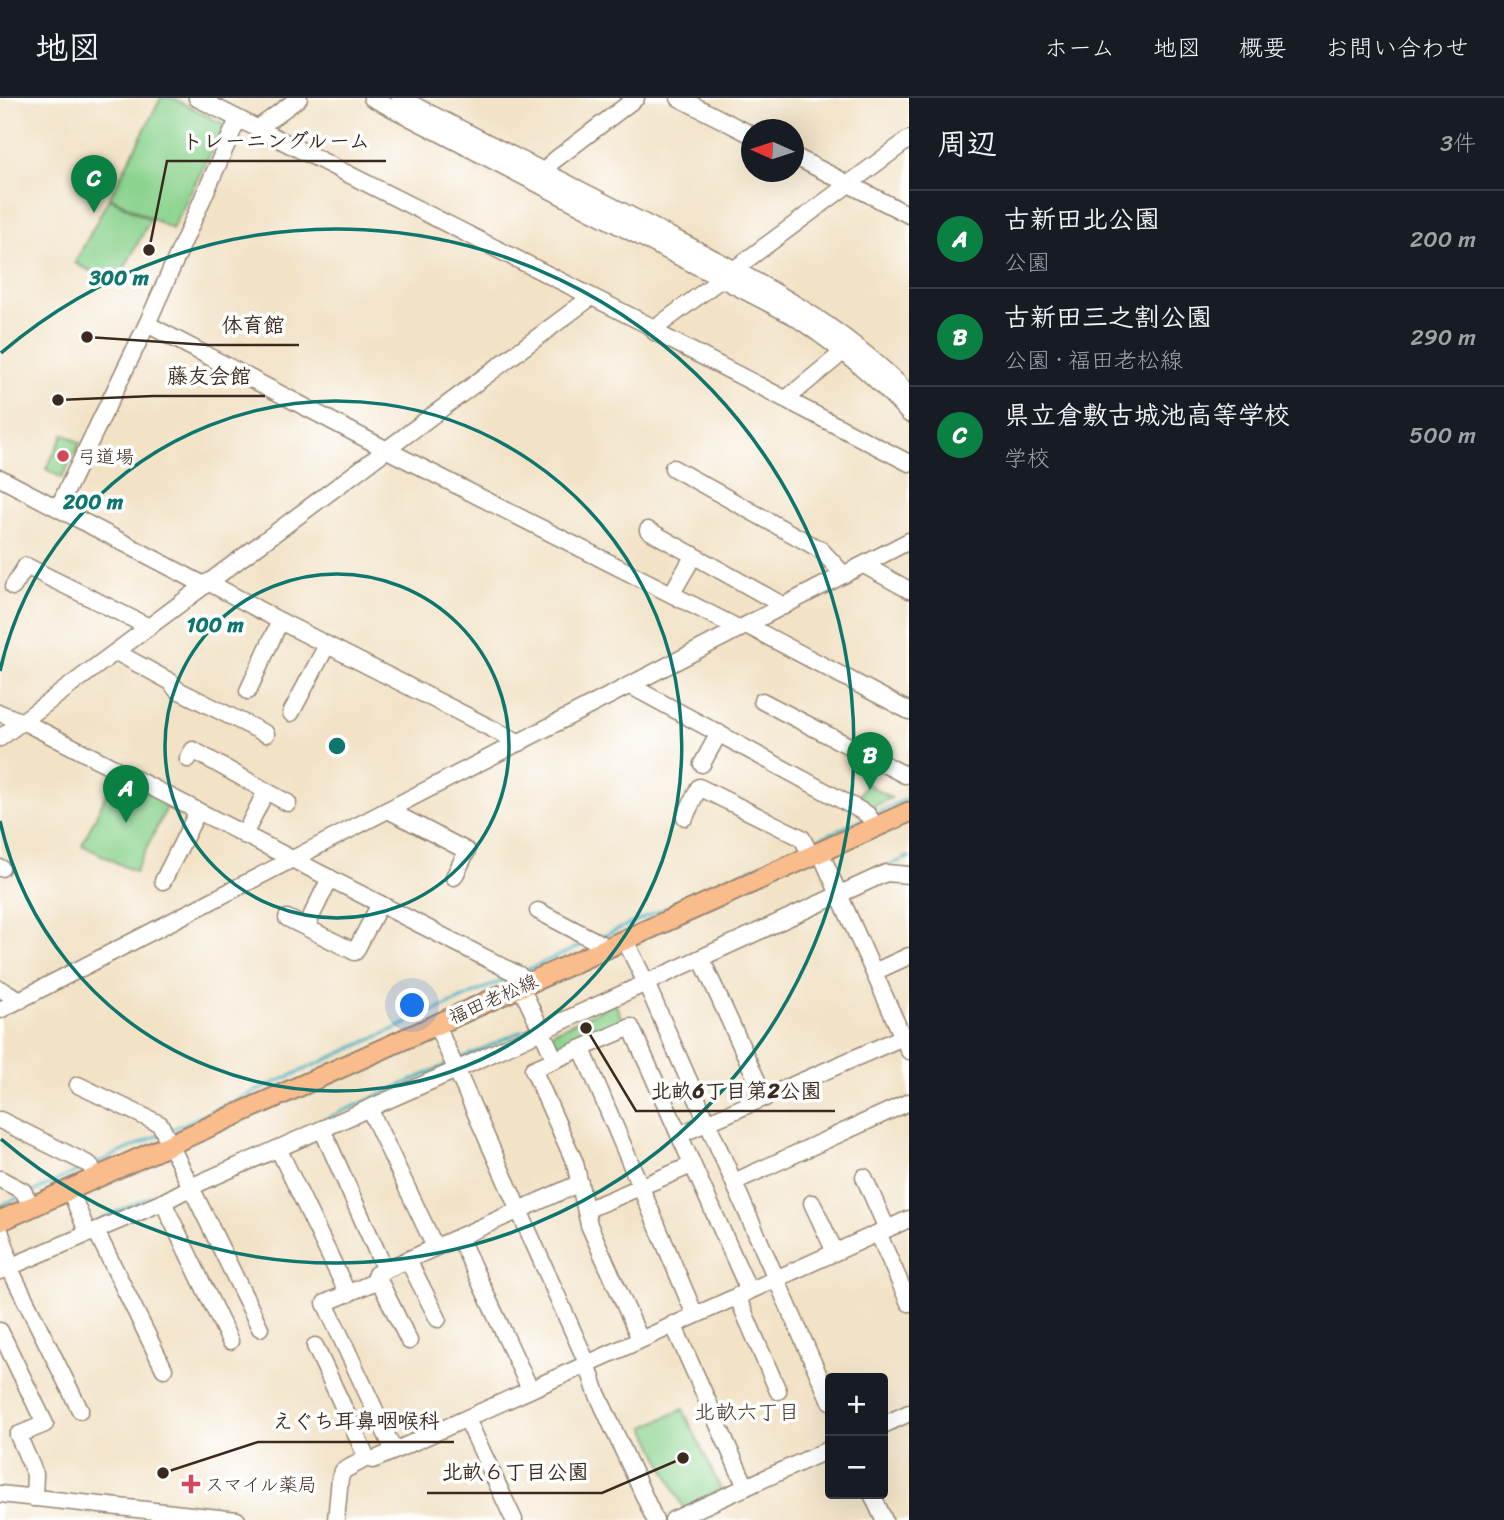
<!DOCTYPE html>
<html lang="ja">
<head>
<meta charset="utf-8">
<style>
  :root { --surface:#171b24; --page:#242831; --text:#f1f3f6; --muted:#9ea1a6; --line:#363941; --accent:#0b8043 }
  body { margin:0; font-family:Sriracha,"Klee One",sans-serif; background:var(--page); color:var(--text) }
  .controls { position:absolute; right:21px; bottom:21px; display:grid; overflow:hidden; border-radius:7px; box-shadow:0 7px 28px #0002 }
  .controls button { width:63px; height:63px; display:grid; place-items:center; padding:0; border:0; border-bottom:2px solid var(--line); background:var(--surface); color:var(--text); font:35px sans-serif }
  .compass { position:absolute; left:741px; top:21px; width:63px; height:63px; border-radius:50%; background:var(--surface); box-shadow:0 7px 28px #0002; rotate:273deg }
  .you { position:absolute; left:413px; top:908px; width:24px; height:24px; margin:-18px; border:5px solid #fff; border-radius:50%; background:#1a73e8; box-shadow:0 0 0 10px #1a73e833 }
  .badge { display:grid; place-items:center; width:46px; height:46px; border-radius:50%; background:var(--accent); color:#fff; font-size:23px; font-weight:700 }
  .pin { position:absolute; translate:-50% -58px; filter:drop-shadow(0 2px 4px #0008) }
  .pin::after { content:''; position:absolute; top:37px; width:24px; height:21px; background:inherit; clip-path:polygon(0 0,100% 0,50% 100%) }
  .list { margin:0; padding:0; list-style:none }
  h2 { display:flex; justify-content:space-between; align-items:center; height:91px; margin:0; padding:0 28px; font-size:30px }
  h2 small { font-size:23px; font-weight:400; color:var(--muted) }
  .list li { display:grid; grid-template-columns:46px 1fr auto; gap:21px; align-items:center; box-sizing:border-box; height:98px; padding:0 28px; border-top:2px solid var(--line) }
  .list b { display:block; font-size:26px; white-space:nowrap }
  .list p { margin:0; font-size:23px; white-space:nowrap; color:var(--muted) }
  .list em { font-size:23px; font-style:normal; color:var(--muted) }
  .map { position:relative; flex:none; width:909px; height:1422px; overflow:hidden }
  header { display:flex; align-items:center; gap:42px; box-sizing:border-box; height:98px; padding:0 35px; background:var(--surface); border-bottom:2px solid var(--line) }
  header strong { font-size:33px }
  nav { display:flex; gap:38px; margin-inline-start:auto; font-size:24px }
  main { display:flex }
  aside { flex:1; background:var(--surface) }
  .map>svg:first-child { display:block }
</style>
</head>
<body>
<header>
<strong>地図</strong>
<nav><a>ホーム</a><a>地図</a><a>概要</a><a>お問い合わせ</a></nav>
</header>
<main>
<div class="map">
<svg width="909" height="1422" viewBox="0 0 909 1422">
  <rect width="100%" height="100%" fill="#fff"/>
  <filter id="ink" filterUnits="userSpaceOnUse"><feTurbulence type="fractalNoise" baseFrequency=".0143" numOctaves="2"/><feDisplacementMap in="SourceGraphic" scale="14" xChannelSelector="R" yChannelSelector="G"/><feConvolveMatrix kernelMatrix="1 2 1 2 8 2 1 2 1" color-interpolation-filters="sRGB"/></filter>
  <filter id="wash" filterUnits="userSpaceOnUse"><feTurbulence type="fractalNoise" baseFrequency=".00686" numOctaves="4" result="noise"/><feDisplacementMap in="SourceGraphic" scale="28" xChannelSelector="R" yChannelSelector="G"/><feGaussianBlur stdDeviation="1.57" result="paint"/><feColorMatrix in="noise" values="0 0 0 0 0 0 0 0 0 0 0 0 0 0 0 0 0 1.4 0 .05"/><feComposite in="paint" operator="in"/></filter>
  <g filter="url(#wash)">
    <rect width="100%" height="100%" fill="#f2e2c6"/>
    <g fill="#8bd38e" stroke="#637e56" stroke-width="2">
      <path d="M161,0H173L225,27L172,131L110,99Z"/>
      <path d="M109,100L150,122L116,186L75,165Z"/>
      <path d="M64,336L80,345L62,380L46,371Z"/>
      <path d="M116,676L170,703L135,774L82,747Z"/>
      <path d="M866,685L891,700L870,710L857,702Z"/>
      <path d="M615,905L623,924L562,953L554,950L549,936Z"/>
      <path d="M683,1311L721,1392L683,1410L645,1329Z"/>
    </g>
    <g fill="none" stroke-linecap="round" stroke-linejoin="round">
      <g stroke="#42b0be" stroke-width="3.5">
        <path d="M874,716L909,700"/>
        <path d="M810,745L863,721"/>
        <path d="M885,769L909,759"/>
        <path d="M599,840L800,749"/>
        <path d="M522,874L589,844"/>
        <path d="M456,963L522,933"/>
        <path d="M321,1023L449,966"/>
        <path d="M168,1033L512,878"/>
        <path d="M95,1066L161,1036"/>
        <path d="M31,1095L84,1070"/>
        <path d="M0,1108L20,1099"/>
        <path d="M88,1127L183,1084"/>
      </g>
    </g>
  </g>
  <g filter="url(#ink)">
    <g fill="none" stroke-linecap="round" stroke-linejoin="round">
      <defs>
        <g id="minor">
          <path d="M197,0L652,229L655,234L909,365"/>
          <path d="M372,0L795,219C837,247 875,277 909,316"/>
          <path d="M400,0C482,42 565,84 647,126C742,175 834,218 909,296"/>
          <path d="M679,0L752,37"/>
          <path d="M257,31L299,0"/>
          <path d="M794,58L909,117"/>
          <path d="M545,74L552,64L636,0"/>
          <path d="M147,226L389,353L740,531"/>
          <path d="M652,229L658,228L909,41"/>
          <path d="M786,301L836,260L842,252"/>
          <path d="M673,370L821,452L844,477"/>
          <path d="M0,380L204,487"/>
          <path d="M58,410L147,226L238,21"/>
          <path d="M648,432L784,508"/>
          <path d="M864,467L909,492"/>
          <path d="M208,484L280,523L520,645"/>
          <path d="M13,489L26,468L147,528"/>
          <path d="M672,495L694,457"/>
          <path d="M748,528L909,613"/>
          <path d="M116,554L171,584L176,591L266,636"/>
          <path d="M629,587L867,716L876,729"/>
          <path d="M248,593L280,523"/>
          <path d="M762,603L905,677L909,675"/>
          <path d="M0,615L28,626L515,875L519,877L525,887"/>
          <path d="M291,615L327,547"/>
          <path d="M0,640L590,200"/>
          <path d="M188,661L193,652L266,693L244,737"/>
          <path d="M702,666L719,635"/>
          <path d="M266,693L288,705"/>
          <path d="M388,712L467,753L454,779"/>
          <path d="M685,719L699,689L802,740L811,758"/>
          <path d="M820,754L909,953"/>
          <path d="M0,770H1"/>
          <path d="M163,783L198,713"/>
          <path d="M538,813L609,850"/>
          <path d="M287,820L355,854L380,806"/>
          <path d="M306,829L330,780"/>
          <path d="M625,842L646,885L830,1303"/>
          <path d="M701,860L765,1000"/>
          <path d="M874,874L909,858"/>
          <path d="M521,889L555,962"/>
          <path d="M0,891L21,902"/>
          <path d="M0,912L909,443"/>
          <path d="M436,926L587,1265L596,1293L655,1422"/>
          <path d="M582,951L695,1217"/>
          <path d="M78,987L160,1026L260,1230"/>
          <path d="M369,1010L435,1149"/>
          <path d="M0,1022L90,1067L96,1080"/>
          <path d="M322,1031L385,1172"/>
          <path d="M679,1037L903,939"/>
          <path d="M278,1050L348,1196"/>
          <path d="M864,1079L887,1131"/>
          <path d="M0,1081L23,1093L32,1109"/>
          <path d="M734,1084L909,1004"/>
          <path d="M70,1092L88,1136"/>
          <path d="M163,1104L230,1243"/>
          <path d="M812,1105L835,1154"/>
          <path d="M586,1112L692,1067"/>
          <path d="M0,1133L7,1153L9,1169L80,1312"/>
          <path d="M96,1133L164,1271"/>
          <path d="M878,1135L909,1205"/>
          <path d="M459,1139L530,1291"/>
          <path d="M408,1162L438,1221"/>
          <path d="M0,1173L163,1104L195,1087L456,972L886,775L909,777"/>
          <path d="M379,1182L325,1205L394,1353"/>
          <path d="M737,1198L778,1293"/>
          <path d="M673,1226L746,1389"/>
          <path d="M0,1233L45,1326L18,1337L35,1376L34,1400"/>
          <path d="M640,1241L589,1127L575,1065L533,971L631,929L749,1193"/>
          <path d="M409,1243L376,1176L580,1085"/>
          <path d="M315,1248L367,1360"/>
          <path d="M467,1321L514,1422"/>
          <path d="M883,1327L909,1315"/>
          <path d="M0,1396L237,1422"/>
          <path d="M872,1396L884,1422"/>
          <path d="M336,1422L340,1380L343,1373L367,1360L373,1362L394,1353L909,1121"/>
          <path d="M673,1422L830,1351"/>
        </g>
        <path id="major" d="M0,1123L909,714"/>
      </defs>
      <use href="#minor" stroke="#968672" stroke-width="19"/>
      <use href="#major" stroke="#968672" stroke-width="23"/>
      <use href="#minor" stroke="#fff" stroke-width="16"/>
      <use href="#major" stroke="#fabc8b" stroke-width="19"/>
    </g>
  </g>
  <g fill="none" stroke="#0f766e" stroke-width="3.5">
    <circle cx="337" cy="648" r="172"/>
    <path d="M0 573A345 345 0 1 1 0 723"/>
    <path d="M1 255A517 517 0 1 1 1 1041"/>
  </g>
  <g fill="#d1495b" stroke="#fff" stroke-width="2.5">
    <circle cx="63" cy="358" r="7"/>
    <path d="M187.5 1375.5h7v7h7v7h-7v7h-7v-7h-7v-7h7z"/>
  </g>
  <g text-anchor="middle" dominant-baseline="central" stroke-width="7" stroke-linejoin="round" paint-order="stroke">
    <g font-size="19" fill="#3b2a1e" stroke="#fff" text-anchor="start">
      <text x="77" y="358">弓道場</text>
      <text x="205" y="1386">スマイル薬局</text>
    </g>
    <g font-size="19" fill="#3b2a1e" stroke="#fff">
      <text transform="translate(493 901) rotate(-24)">福田老松線</text>
    </g>
    <g font-size="21" fill="#3b2a1e" stroke="#fff">
      <text x="747" y="1314">北畝六丁目</text>
    </g>
  </g>
  <circle cx="337" cy="648" r="10" fill="#0f766e" stroke="#fff" stroke-width="3.5"/>
  <g font-size="21" text-anchor="middle" font-weight="bold" fill="#0f766e" stroke="#fff" stroke-width="7" stroke-linejoin="round" paint-order="stroke">
    <text x="119" y="187">300 m</text>
    <text x="93" y="411">200 m</text>
    <text x="215" y="534">100 m</text>
  </g>
  <path fill="none" stroke="#3b2a1e" stroke-width="2.5" d="M149 152L167 63H386M87 239L208 247H299M58 302L153 298H265M586 930L636 1013H835M163 1375L258 1344H454M683 1360L602 1395H427"/>
  <g fill="#3b2a1e" stroke="#fff" stroke-width="2.5">
    <circle cx="149" cy="152" r="7"/>
    <circle cx="87" cy="239" r="7"/>
    <circle cx="58" cy="302" r="7"/>
    <circle cx="586" cy="930" r="7"/>
    <circle cx="163" cy="1375" r="7"/>
    <circle cx="683" cy="1360" r="7"/>
  </g>
  <g font-size="21" text-anchor="middle" font-weight="bold" fill="#3b2a1e" stroke="#fff" stroke-width="7" stroke-linejoin="round" paint-order="stroke">
    <text x="276" y="50">トレーニングルーム</text>
    <text x="253" y="234">体育館</text>
    <text x="209" y="285">藤友会館</text>
    <text x="736" y="1000">北畝6丁目第2公園</text>
    <text x="356" y="1330">えぐち耳鼻咽喉科</text>
    <text x="515" y="1381">北畝６丁目公園</text>
  </g>
</svg>
<div class="controls">
<button>+</button>
<button>−</button>
</div>
<svg class="compass" viewBox="-18 -18 36 36"><path d="M0-13l5 13h-10z" fill="#e53935"/><path d="M0 13l5-13h-10z" fill="#9ea1a6"/></svg>
<div class="you"></div>
<div class="pin badge" style="left:126px;top:725px">A</div>
<div class="pin badge" style="left:870px;top:692px">B</div>
<div class="pin badge" style="left:94px;top:115px">C</div>
</div>
<aside>
<h2>周辺<small>3件</small></h2>
<ul class="list">
<li><span class="badge">A</span><div><b>古新田北公園</b><p>公園</p></div><em>200 m</em></li>
<li><span class="badge">B</span><div><b>古新田三之割公園</b><p>公園 · 福田老松線</p></div><em>290 m</em></li>
<li><span class="badge">C</span><div><b>県立倉敷古城池高等学校</b><p>学校</p></div><em>500 m</em></li>
</ul>
</aside>
</main>
</body>
</html>
